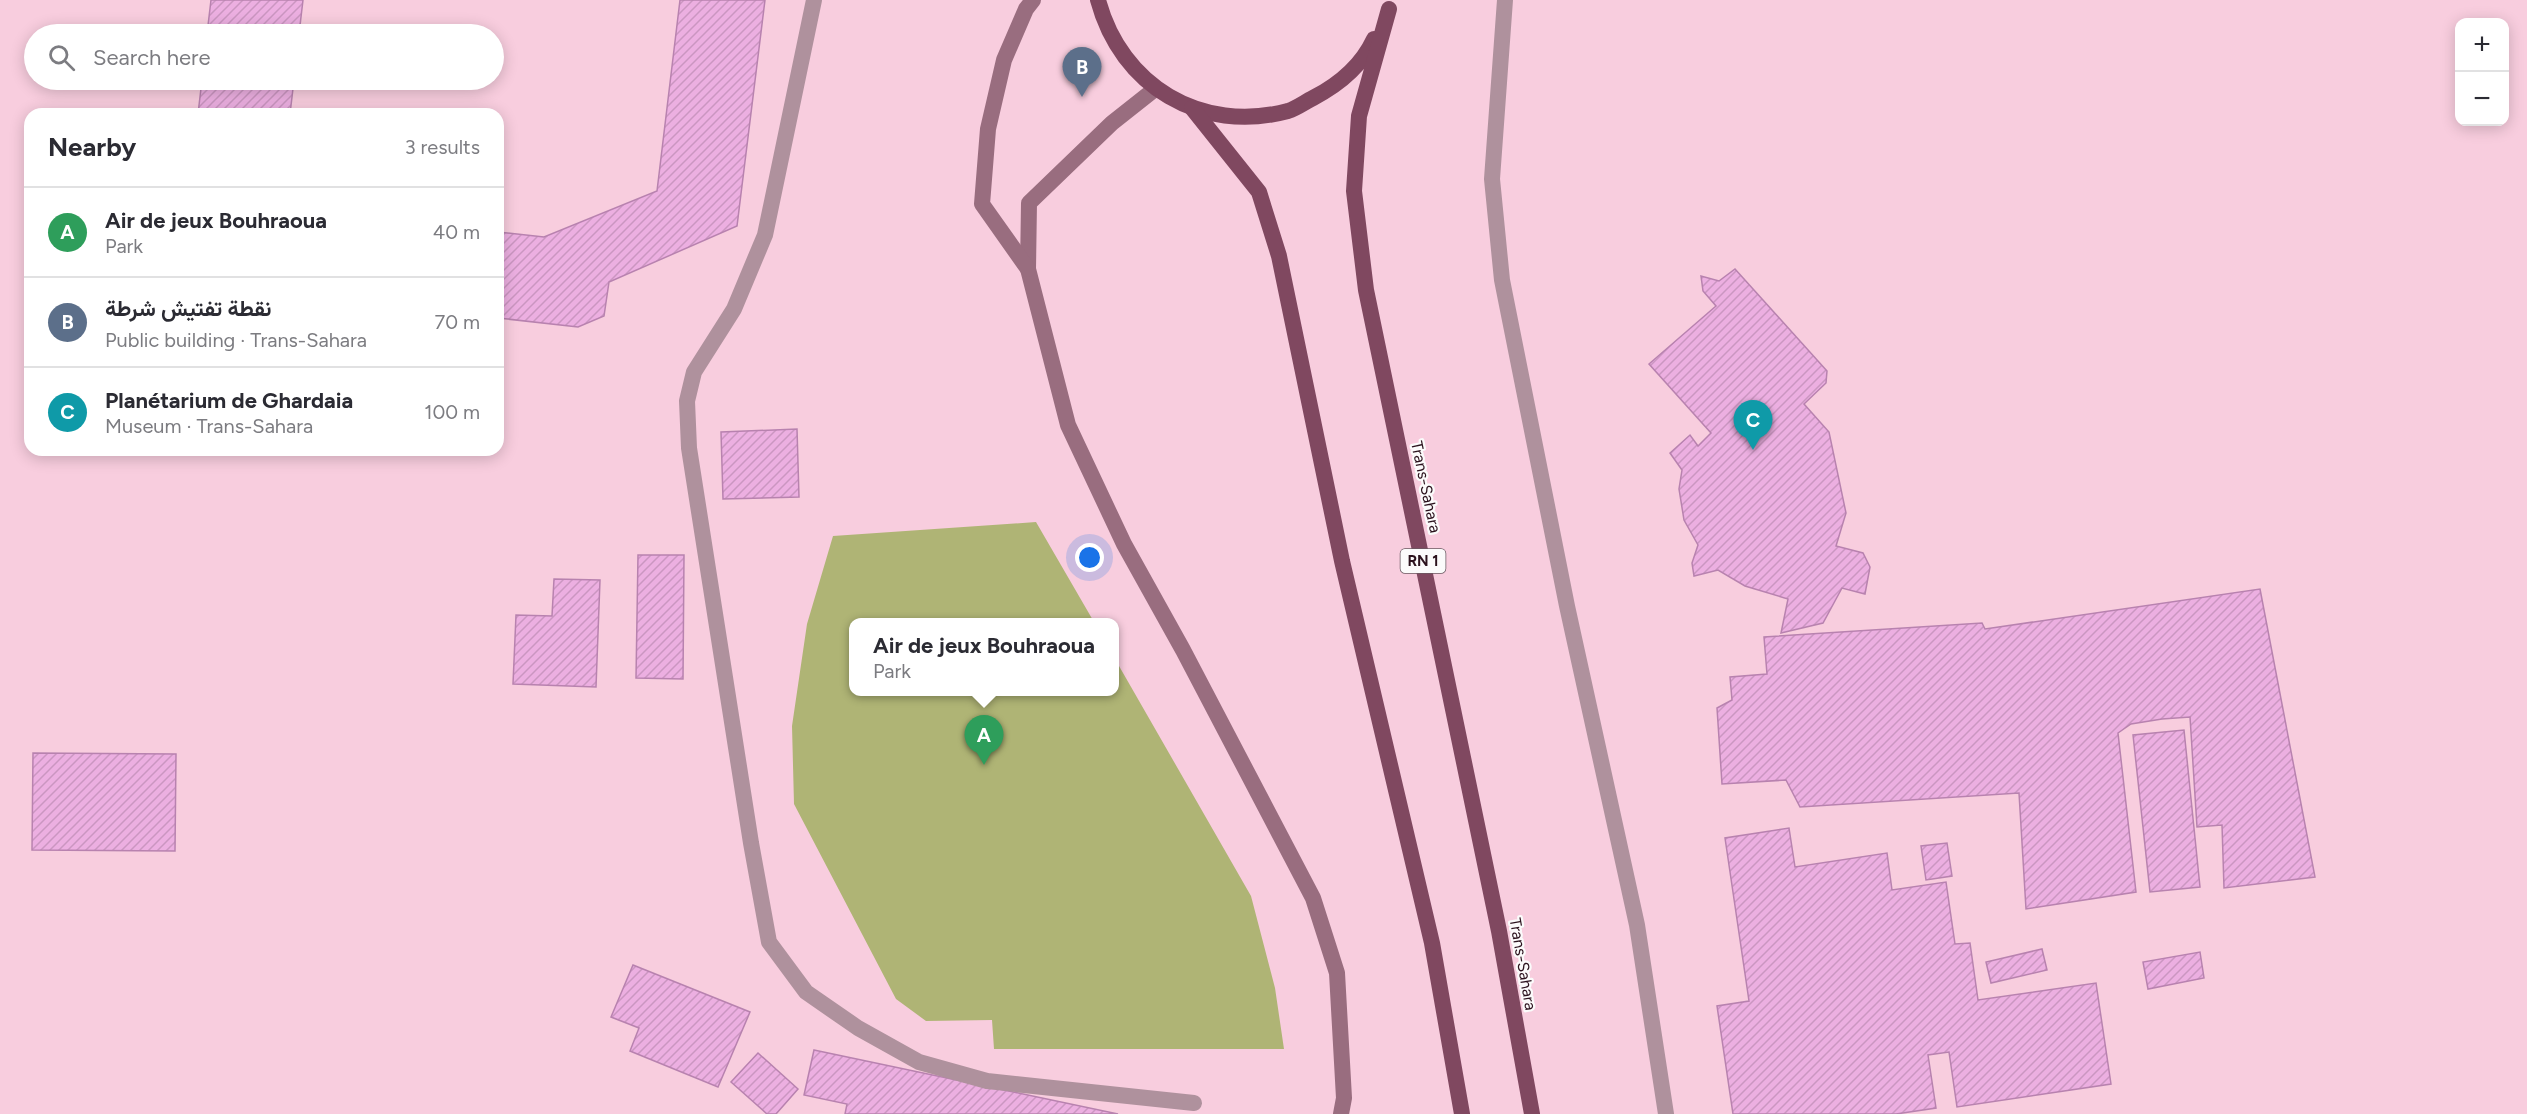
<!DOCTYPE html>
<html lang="en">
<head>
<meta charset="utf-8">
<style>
  :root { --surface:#fff; --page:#f2f2f3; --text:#2b2b33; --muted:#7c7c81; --line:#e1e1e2; --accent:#0f766e }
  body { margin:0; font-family:Figtree,Vazirmatn,sans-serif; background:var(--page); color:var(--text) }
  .controls { position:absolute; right:18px; top:18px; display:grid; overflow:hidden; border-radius:12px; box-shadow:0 3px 15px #0003 }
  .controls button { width:54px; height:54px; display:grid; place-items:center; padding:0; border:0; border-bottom:2px solid var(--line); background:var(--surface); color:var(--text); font:30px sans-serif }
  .you { position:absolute; left:1090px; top:558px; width:21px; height:21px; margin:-15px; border:4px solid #fff; border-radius:50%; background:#1a73e8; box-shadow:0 0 0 9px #1a73e833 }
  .badge { display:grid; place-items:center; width:39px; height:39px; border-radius:50%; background:var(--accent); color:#fff; font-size:20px; font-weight:700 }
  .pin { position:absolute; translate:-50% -50px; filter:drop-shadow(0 2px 3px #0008) }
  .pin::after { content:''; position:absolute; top:32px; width:21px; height:18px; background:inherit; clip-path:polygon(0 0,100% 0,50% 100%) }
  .popup { position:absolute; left:849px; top:618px; width:270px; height:78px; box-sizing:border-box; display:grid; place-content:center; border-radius:12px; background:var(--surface); filter:drop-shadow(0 2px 4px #0005); font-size:20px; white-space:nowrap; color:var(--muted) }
  .popup b { font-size:22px; color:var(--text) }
  .popup::after { content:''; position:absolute; left:50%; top:100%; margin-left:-12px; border:12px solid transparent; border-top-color:var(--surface) }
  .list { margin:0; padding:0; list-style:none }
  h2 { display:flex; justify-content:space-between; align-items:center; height:78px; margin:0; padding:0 24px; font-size:26px }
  h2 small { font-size:20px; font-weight:400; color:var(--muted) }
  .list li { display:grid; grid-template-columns:39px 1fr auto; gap:18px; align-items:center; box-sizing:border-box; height:90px; padding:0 24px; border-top:2px solid var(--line) }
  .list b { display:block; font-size:22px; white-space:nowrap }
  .list p { margin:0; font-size:20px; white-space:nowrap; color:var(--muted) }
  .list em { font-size:20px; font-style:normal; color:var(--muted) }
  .icon { flex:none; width:33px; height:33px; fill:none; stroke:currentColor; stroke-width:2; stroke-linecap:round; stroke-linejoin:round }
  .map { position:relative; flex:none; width:2527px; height:1114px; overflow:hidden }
  .search { position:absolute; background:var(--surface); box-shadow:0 3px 15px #0003; left:24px; top:24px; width:480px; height:66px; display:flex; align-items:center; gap:15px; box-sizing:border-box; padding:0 21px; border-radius:33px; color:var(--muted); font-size:22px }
  .panel { position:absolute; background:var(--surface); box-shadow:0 3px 15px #0003; left:24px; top:108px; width:480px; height:348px; border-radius:18px }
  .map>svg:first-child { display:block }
</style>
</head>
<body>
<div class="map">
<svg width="2527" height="1114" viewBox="0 0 2527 1114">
  <defs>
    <pattern id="building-hatch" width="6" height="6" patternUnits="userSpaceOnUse" patternTransform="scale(1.5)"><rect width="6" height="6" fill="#ecafe1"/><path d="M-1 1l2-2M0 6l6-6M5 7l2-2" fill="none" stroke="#cb96c1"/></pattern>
  </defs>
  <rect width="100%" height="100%" fill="#f8cdde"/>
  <path fill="#afb475" d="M1036,522L1094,622H854V692H1114L1115,659L1251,896L1275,988L1284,1049H994L992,1020L926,1021L896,999L794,804L792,726L807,624L833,536Z"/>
  <g fill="url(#building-hatch)" stroke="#b882af" stroke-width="1.5">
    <path d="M211,0H303L299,34H207Z"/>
    <path d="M680,0H765L737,226L609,282L604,316L578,327L498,318V232L544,237L657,191Z"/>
    <path d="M202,80H294L290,114H198Z"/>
    <path d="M1735,269L1827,371L1826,383L1804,404L1829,432L1846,513L1836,546L1863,553L1870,567L1865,594L1842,588L1823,623L1781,633L1788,599L1745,586L1718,570L1694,576L1692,563L1698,545L1684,520L1679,489L1682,470L1670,453L1690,435L1698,446L1711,433L1649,364L1716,306L1703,291L1701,276L1719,281Z"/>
    <path d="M797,429L799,497L723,499L721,432Z"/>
    <path d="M638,555H684L683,679L636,678Z"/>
    <path d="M554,579L600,580L596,687L513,684L516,615L552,616Z"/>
    <path d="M2260,589L2315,877L2224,888L2222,825L2197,827L2190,717L2162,719L2131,724L2118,733L2136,892L2026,909L2019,793L1800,807L1786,780L1722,784L1717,708L1732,700L1730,677L1767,674L1764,637L1982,623L1985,629Z"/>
    <path d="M2184,730L2200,887L2150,892L2133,735Z"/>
    <path d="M33,753L176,754L175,851L32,850Z"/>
    <path d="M1789,828L1795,867L1887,853L1892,890L1946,882L1955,944L1970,943L1978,1000L2096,983L2111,1084L1957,1107L1949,1052L1928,1055L1936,1108L1896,1114H1733L1717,1006L1749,1001L1725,838Z"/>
    <path d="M1947,843L1952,876L1926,880L1921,846Z"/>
    <path d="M2042,949L2047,970L1991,983L1986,962Z"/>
    <path d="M2200,952L2204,978L2148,989L2143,962Z"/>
    <path d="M633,965L750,1012L718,1087L630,1051L639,1028L611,1017Z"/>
    <path d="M814,1050L1118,1114H845L847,1104L804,1095Z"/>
    <path d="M758,1053L798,1089L776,1114H767L731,1082Z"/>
  </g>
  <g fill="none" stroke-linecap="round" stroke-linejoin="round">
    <path stroke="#af919d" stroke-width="16" d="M1505,0L1492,179L1502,280L1567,606L1637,925L1666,1114"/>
    <path stroke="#af919d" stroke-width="16" d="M814,0L765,235L734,309L694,372L687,401L689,448L751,843L769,942L806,992L858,1028L919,1062L987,1081L1194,1103"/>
    <g stroke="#996d7f" stroke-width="16">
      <path d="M1155,89L1112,123L1029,203L1028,269L1068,425L1124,544L1183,650L1313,898L1337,973L1344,1098L1341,1114"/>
      <path d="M1028,269L982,204L988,129L1004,60L1026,9L1033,0"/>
    </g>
    <g stroke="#804860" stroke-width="16">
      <path d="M1098,0C1121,86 1201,134 1288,111C1297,108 1305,102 1313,98C1338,85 1362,65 1374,39"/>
      <path d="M1389,9L1359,116L1354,191L1366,290L1499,931L1532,1114"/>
      <path d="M1192,108L1259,192L1279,256L1342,561L1432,943L1462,1114"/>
    </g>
  </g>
  <g text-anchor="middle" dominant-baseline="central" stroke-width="4.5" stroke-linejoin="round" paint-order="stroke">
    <rect fill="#fbfbfb" stroke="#695860" stroke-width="1.5" x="1400.5" y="549" width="45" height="24" rx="4.5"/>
    <g font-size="15" font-weight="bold" fill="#2b121d">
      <text x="1423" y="561">RN 1</text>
    </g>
    <g font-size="16" fill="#2b121d" stroke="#fbfbfb">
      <text transform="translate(1426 487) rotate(78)">Trans-Sahara</text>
      <text transform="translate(1523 964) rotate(80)">Trans-Sahara</text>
    </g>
  </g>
</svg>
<div class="controls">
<button>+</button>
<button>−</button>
</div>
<div class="you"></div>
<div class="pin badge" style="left:984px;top:765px;background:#2e9e5b">A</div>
<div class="popup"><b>Air de jeux Bouhraoua</b>Park</div>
<div class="pin badge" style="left:1082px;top:97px;background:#5c6f8a">B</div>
<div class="pin badge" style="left:1753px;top:450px;background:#0f9aa8">C</div>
<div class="search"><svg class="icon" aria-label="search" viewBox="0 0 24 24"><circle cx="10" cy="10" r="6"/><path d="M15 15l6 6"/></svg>Search here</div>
<section class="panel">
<h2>Nearby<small>3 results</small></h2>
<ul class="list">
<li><span class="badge" style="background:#2e9e5b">A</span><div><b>Air de jeux Bouhraoua</b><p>Park</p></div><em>40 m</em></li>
<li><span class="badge" style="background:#5c6f8a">B</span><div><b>نقطة تفتيش شرطة</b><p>Public building · Trans-Sahara</p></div><em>70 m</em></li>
<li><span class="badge" style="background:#0f9aa8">C</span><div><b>Planétarium de Ghardaia</b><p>Museum · Trans-Sahara</p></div><em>100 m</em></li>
</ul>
</section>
</div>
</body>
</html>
